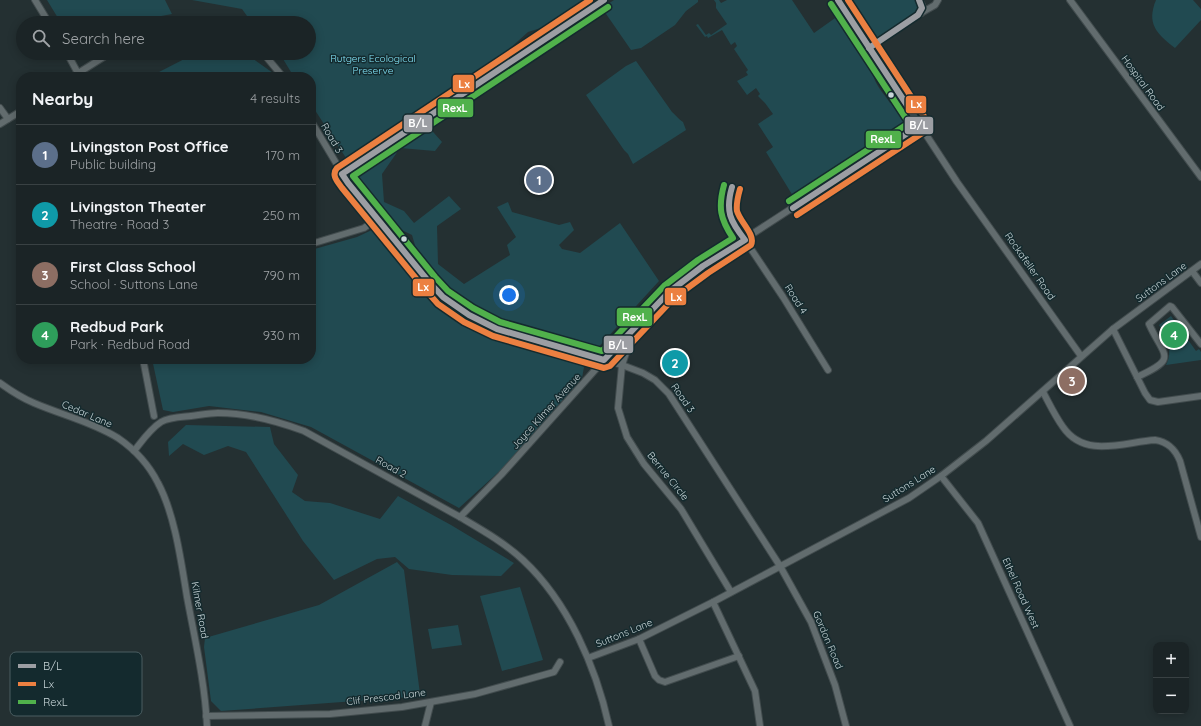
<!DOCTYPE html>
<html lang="en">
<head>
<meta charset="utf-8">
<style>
  :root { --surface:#1b2426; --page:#283032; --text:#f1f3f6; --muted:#a0a4a7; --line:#394143; --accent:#1a73e8 }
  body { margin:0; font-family:Quicksand,sans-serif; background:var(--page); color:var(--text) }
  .controls { position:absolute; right:12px; bottom:12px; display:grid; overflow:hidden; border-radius:8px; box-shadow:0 2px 10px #0003 }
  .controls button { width:36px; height:36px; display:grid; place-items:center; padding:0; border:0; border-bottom:1px solid var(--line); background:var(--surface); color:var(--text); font:20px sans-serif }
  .you { position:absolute; left:509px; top:295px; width:14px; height:14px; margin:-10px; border:3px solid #fff; border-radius:50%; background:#1a73e8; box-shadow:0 0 0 6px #1a73e833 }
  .badge { display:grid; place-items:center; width:26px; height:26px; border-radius:50%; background:var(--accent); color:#fff; font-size:13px; font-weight:700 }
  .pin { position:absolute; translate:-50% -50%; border:2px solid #fff; box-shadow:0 1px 4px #0006 }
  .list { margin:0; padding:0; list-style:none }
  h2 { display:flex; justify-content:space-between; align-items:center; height:52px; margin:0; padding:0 16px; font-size:17px }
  h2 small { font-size:13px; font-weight:400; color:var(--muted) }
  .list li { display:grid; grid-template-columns:26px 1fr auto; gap:12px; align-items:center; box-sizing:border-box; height:60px; padding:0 16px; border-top:1px solid var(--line) }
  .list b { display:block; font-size:15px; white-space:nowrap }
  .list p { margin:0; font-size:13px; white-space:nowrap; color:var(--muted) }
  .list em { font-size:13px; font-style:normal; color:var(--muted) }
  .icon { flex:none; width:22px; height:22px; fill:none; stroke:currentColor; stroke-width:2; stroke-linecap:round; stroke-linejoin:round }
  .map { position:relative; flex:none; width:1201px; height:726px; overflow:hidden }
  .search { position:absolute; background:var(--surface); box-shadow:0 2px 10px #0003; left:16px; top:16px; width:300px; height:44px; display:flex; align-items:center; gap:10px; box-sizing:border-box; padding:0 14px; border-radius:22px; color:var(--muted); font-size:15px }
  .panel { position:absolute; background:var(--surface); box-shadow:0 2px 10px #0003; left:16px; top:72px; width:300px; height:292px; border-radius:16px }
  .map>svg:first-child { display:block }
</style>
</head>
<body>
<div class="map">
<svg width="1201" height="726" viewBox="0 0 1201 726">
  <rect width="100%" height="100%" fill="#243032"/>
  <g fill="#214a51">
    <path d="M47,0H165L172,14L156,17L140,23H61Z"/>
    <path d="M192,0H583L541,28L528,32L508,50L346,158L311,104V77H294L283,59L277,53H309V23H252L242,9Z"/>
    <path d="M614,0H698V2L686,11L675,25L641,48L631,50L602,8Z"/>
    <path d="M714,0H719L721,3L727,0H792L814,33L838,16L865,56C878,63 870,69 874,78C877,87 885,95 890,103C903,104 916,119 902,129H898L847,163L846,166L823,181H820L798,198L793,196L766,152L773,147L758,124L773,114L765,103L758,96L760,94L756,88L747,95L737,81L748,75L746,72L748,70L734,49L737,46L735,42L731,45L722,30L708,38L707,36L705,37L696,25L698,24L706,35L709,33L711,35L727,24L716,8V3Z"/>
    <path d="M844,0H915L919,8L917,12L871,42Z"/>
    <path d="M1156,0H1193L1201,9V20L1175,48C1157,34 1146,24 1156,0Z"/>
    <path d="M196,53H245L273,73L275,77H135L138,75L159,72Z"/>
    <path d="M636,61L672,112C676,115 678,119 683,122L686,130L633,164L628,154L624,150L586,95L626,66Z"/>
    <path d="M426,124L442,142L435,151L400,148L382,174L384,202L404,211L414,223L449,196L461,209L437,226L438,264L464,284L510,255L507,245L516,237L497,207L508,202L512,212L559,225L570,222L574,230L559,245L562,249L580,253L620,223L659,281L594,352L498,324L457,299L419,259L412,235L385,222L347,174Z"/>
    <path d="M374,229L436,296L466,318L503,337L577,360L584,367L582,378L503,468L459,508L311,427L261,412L209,406L173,412L163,410L152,359H311V312H312L311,306V250L357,237Z"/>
    <path d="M1171,316L1196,351L1199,349L1201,352V360L1166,365C1174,350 1166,338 1159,325Z"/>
    <path d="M186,425L270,427L274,444L298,475L292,492L305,501L330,503L380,519L398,496L451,525L514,563L501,576L452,575L409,569L395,557L377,559L334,580L303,541L246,452L228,446L204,455L183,444L169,456L168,442Z"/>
    <path d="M397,562L404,570L420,694L410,697L221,711L211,701L204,647L205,638L319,605Z"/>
    <path d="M520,587L543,660L502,671L480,596Z"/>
    <path d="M458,625L462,645L432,649L428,629Z"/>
  </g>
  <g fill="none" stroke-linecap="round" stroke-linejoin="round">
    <defs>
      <g id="minor">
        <path d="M35,0L49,23"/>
        <path d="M838,0L957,182L1081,356"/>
        <path d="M919,0L922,5L921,13"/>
        <path d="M1070,0L1201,177"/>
        <path d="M869,48L921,13L935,5L938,0"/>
        <path d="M67,53L80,77"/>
        <path d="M263,53L283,77"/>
        <path d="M72,77L110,53"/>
        <path d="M0,108L8,119"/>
        <path d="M311,121L348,183L429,282L443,297L469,315L497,329L622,365L643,373L655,380L669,394L780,566L811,622L835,685L846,726"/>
        <path d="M0,124L21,111"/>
        <path d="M342,174L483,81L604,0"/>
        <path d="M745,240L783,297L828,370"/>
        <path d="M311,244L364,228L377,219"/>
        <path d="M1192,271L1201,283"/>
        <path d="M638,329L630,341L622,365L618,408L627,437L644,464L681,509L731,592"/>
        <path d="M1113,329L1145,393L1150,400L1158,402L1201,396"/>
        <path d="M143,359L154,416"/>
        <path d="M1137,377C1179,358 1164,357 1149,324L1170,306L1172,307L1201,344"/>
        <path d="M0,383C11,391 22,398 34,403C62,415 92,422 118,438C134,449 149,465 158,483C175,515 181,561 187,597C195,640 205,683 207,726"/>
        <path d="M1043,392C1049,403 1055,416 1063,427C1085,459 1124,442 1155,440C1168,442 1175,449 1180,461L1201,537"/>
        <path d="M134,451C142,441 150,429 161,422C169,417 181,417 191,416C200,415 209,413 218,413C248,413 277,421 304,431L460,517C482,530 505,543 523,560C568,602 596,667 609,726"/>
        <path d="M941,476L978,523L1070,726"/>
        <path d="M460,517L501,475L604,360L660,301L669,292L703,266L920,125"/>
        <path d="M713,602L755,691L760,726"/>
        <path d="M639,639L655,676L659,680L665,682L739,656"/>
        <path d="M588,658L639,639L713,602L909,498L941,476L986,441L1113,329L1201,264"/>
        <path d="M206,716L330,714L402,707L475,694L554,672L560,662"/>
        <path d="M425,726L431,702"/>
      </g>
    </defs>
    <use href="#minor" stroke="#424c4e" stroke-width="8"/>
    <use href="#minor" stroke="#626c6e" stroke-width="6"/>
    <defs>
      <g id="bus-1">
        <path d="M604,0L342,174L348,183L429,282L443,297L469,315L497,329L604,360L669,292L703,266L745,240C730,221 725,211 732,187"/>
        <path d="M869,48L918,15L922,8L919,0"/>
        <path d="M793,208L920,125L838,0"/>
      </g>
      <g id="bus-2">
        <path d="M590,0L337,168C331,175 337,181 342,188L423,287L438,304L464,322L493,336L604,368L610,366L674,298L708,273L751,245C756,235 740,222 737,211C736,204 738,196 740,189"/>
        <path d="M797,215L924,132L928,127L927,121L848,0"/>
      </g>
      <g id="bus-3">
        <path d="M608,7L353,176L435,277L448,291L473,308L500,322L602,351L664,286L698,260L733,238C720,219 718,207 724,185"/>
        <path d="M789,201L909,123L831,4"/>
      </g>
    </defs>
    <use href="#bus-1" stroke="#142a2e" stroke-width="9"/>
    <use href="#bus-2" stroke="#142a2e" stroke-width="9"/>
    <use href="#bus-3" stroke="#142a2e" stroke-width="9"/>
    <use href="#bus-1" stroke="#9c9ea3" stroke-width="6"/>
    <use href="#bus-2" stroke="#ec8041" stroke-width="6"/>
    <use href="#bus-3" stroke="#50b14b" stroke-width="6"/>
  </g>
  <g fill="#c8d5d8" stroke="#142a2e" stroke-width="1.5">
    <circle cx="891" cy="95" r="3.5"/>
    <circle cx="404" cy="239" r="3.5"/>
  </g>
  <g text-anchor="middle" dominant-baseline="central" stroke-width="3" stroke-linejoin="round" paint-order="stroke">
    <g font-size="10" fill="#81e1f4" stroke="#142a2e">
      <text x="373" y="58">Rutgers Ecological<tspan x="373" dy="12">Preserve</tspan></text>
    </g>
    <g font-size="10" fill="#c8d5d8" stroke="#142a2e">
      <text transform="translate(1143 83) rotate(54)">Hospital Road</text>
      <text transform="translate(332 138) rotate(60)">Road 3</text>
      <text transform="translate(1030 266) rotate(55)">Rockafeller Road</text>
      <text transform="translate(1161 282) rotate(-36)">Suttons Lane</text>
      <text transform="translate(796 299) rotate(58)">Road 4</text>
      <text transform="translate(683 398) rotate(55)">Road 3</text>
      <text transform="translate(546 411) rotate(-48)">Joyce Kilmer Avenue</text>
      <text transform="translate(87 414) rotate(23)">Cedar Lane</text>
      <text transform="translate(391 467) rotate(29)">Road 2</text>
      <text transform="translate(668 476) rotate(51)">Berrue Circle</text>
      <text transform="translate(909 484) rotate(-32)">Suttons Lane</text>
      <text transform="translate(1021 593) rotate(66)">Ethel Road West</text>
      <text transform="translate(200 610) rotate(80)">Kilmer Road</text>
      <text transform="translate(624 633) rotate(-22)">Suttons Lane</text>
      <text transform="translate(828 640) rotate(67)">Gordon Road</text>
      <text transform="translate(386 697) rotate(-7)">Clif Prescod Lane</text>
    </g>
  </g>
  <rect x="10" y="652" width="132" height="64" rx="6" fill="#142a2e" stroke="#4a5d61" stroke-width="1"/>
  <rect x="18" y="664" width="18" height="4" fill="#9c9ea3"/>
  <rect x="18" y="682" width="18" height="4" fill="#ec8041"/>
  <rect x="18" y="700" width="18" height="4" fill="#50b14b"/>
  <g font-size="11" fill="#c8d5d8">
    <text x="43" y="670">B/L</text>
    <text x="43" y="688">Lx</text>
    <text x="43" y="706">RexL</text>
  </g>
  <g stroke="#142a2e" stroke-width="1.5">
    <rect x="452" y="74" width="23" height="19" rx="4" fill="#ec8041"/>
    <rect x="905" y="95" width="22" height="19" rx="4" fill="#ec8041"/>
    <rect x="437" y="98" width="37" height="20" rx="4" fill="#50b14b"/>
    <rect x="403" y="114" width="30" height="19" rx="4" fill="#9c9ea3"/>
    <rect x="904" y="116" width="30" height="19" rx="4" fill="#9c9ea3"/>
    <rect x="865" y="130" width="37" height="19" rx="4" fill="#50b14b"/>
    <rect x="412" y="278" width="23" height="19" rx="4" fill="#ec8041"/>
    <rect x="664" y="287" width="23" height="19" rx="4" fill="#ec8041"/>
    <rect x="616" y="307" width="37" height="20" rx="4" fill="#50b14b"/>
    <rect x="603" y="335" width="31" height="19" rx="4" fill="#9c9ea3"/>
  </g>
  <g font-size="11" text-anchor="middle" font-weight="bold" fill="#fff">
    <text x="464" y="88">Lx</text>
    <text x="916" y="108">Lx</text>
    <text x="455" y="112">RexL</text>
    <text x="418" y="127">B/L</text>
    <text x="919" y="129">B/L</text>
    <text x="883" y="143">RexL</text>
    <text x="423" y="291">Lx</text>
    <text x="676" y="301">Lx</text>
    <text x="635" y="321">RexL</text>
    <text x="618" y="349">B/L</text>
  </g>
</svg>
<div class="controls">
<button>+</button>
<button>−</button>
</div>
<div class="you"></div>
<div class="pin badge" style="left:539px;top:180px;background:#5c6f8a">1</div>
<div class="pin badge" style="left:675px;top:363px;background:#0f9aa8">2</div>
<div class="pin badge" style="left:1072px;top:381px;background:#8d6e63">3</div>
<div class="pin badge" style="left:1174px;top:335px;background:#2e9e5b">4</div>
<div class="search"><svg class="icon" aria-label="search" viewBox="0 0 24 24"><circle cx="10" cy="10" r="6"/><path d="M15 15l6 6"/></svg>Search here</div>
<section class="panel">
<h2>Nearby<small>4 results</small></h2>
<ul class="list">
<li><span class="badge" style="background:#5c6f8a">1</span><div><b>Livingston Post Office</b><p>Public building</p></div><em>170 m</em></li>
<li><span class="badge" style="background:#0f9aa8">2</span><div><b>Livingston Theater</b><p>Theatre · Road 3</p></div><em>250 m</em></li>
<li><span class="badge" style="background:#8d6e63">3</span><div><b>First Class School</b><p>School · Suttons Lane</p></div><em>790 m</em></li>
<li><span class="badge" style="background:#2e9e5b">4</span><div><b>Redbud Park</b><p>Park · Redbud Road</p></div><em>930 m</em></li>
</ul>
</section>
</div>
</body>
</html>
